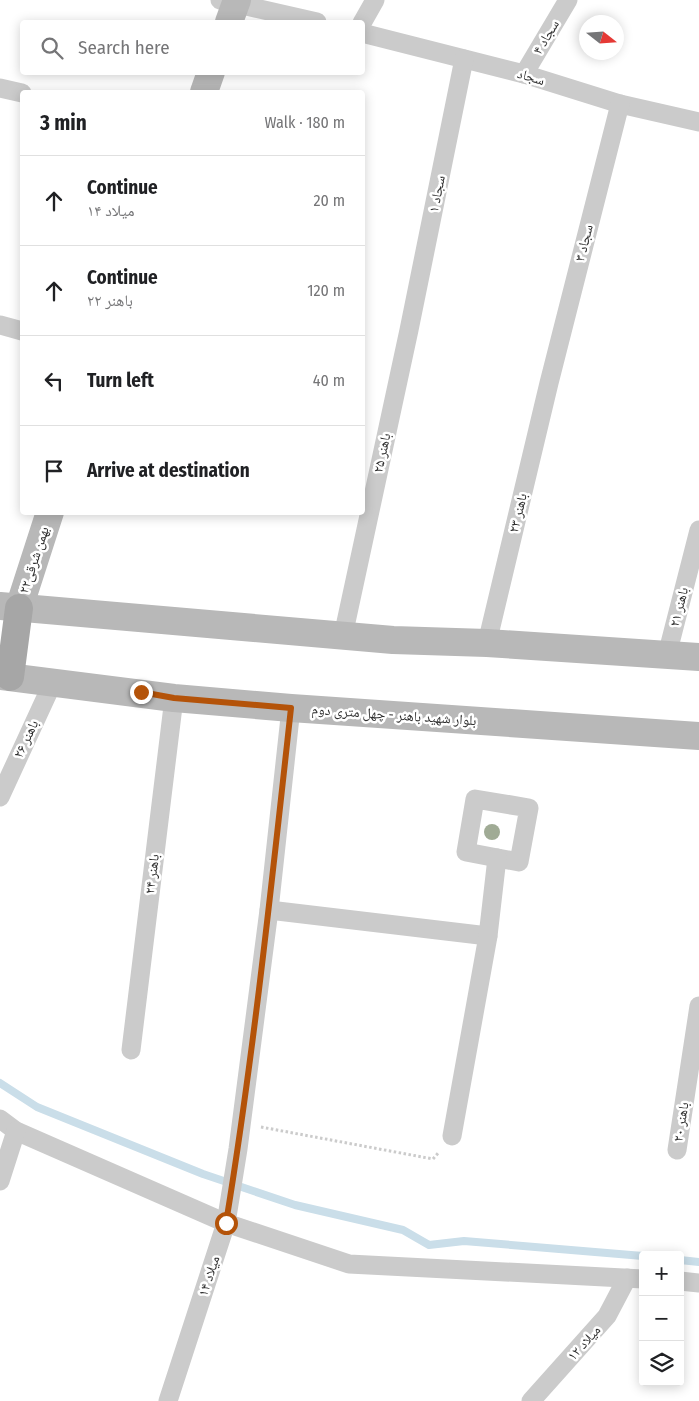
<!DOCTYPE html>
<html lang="en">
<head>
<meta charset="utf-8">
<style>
  :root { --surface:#fff; --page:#f6f6f6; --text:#202124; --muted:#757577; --line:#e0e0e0 }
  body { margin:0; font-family:"Fira Sans Condensed","Noto Naskh Arabic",sans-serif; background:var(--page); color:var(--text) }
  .controls { position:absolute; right:15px; bottom:15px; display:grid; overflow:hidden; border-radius:5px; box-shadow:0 2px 12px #0003 }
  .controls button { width:45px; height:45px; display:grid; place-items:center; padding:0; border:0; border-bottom:1px solid var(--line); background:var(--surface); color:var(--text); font:25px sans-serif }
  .compass { position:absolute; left:579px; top:15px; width:45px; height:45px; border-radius:50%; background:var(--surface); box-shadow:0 2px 12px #0003; rotate:107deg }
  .stop { position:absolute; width:15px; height:15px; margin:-11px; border:4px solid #b45309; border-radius:50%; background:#fff }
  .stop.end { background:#b45309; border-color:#fff; box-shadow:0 1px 5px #0008 }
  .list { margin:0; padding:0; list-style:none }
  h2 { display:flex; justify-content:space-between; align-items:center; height:65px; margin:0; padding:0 20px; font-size:21px }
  h2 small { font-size:16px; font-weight:400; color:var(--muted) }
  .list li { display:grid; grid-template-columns:32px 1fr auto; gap:15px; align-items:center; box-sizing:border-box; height:90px; padding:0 20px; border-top:1px solid var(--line) }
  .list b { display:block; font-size:19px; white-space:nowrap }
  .list p { margin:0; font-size:16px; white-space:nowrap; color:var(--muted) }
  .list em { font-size:16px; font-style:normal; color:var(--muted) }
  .icon { flex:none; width:28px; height:28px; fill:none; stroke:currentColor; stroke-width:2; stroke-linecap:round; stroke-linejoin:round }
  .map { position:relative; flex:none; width:699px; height:1401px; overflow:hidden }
  .search { position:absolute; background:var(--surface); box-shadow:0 2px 12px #0003; left:20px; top:20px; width:345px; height:55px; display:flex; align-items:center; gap:12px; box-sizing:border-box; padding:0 18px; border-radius:5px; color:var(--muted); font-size:19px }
  .panel { position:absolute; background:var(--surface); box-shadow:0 2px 12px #0003; left:20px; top:90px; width:345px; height:425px; border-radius:5px }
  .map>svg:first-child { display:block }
</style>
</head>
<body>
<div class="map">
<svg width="699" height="1401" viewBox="0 0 699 1401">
  <rect width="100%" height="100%" fill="#fff"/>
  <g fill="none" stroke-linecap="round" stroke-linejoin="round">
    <g stroke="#cadee9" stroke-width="8">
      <path d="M0,1083L37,1107L203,1174L295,1205L403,1230L429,1245L464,1241L643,1256"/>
      <path d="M680,1260L699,1262"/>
    </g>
    <path stroke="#cbcbcb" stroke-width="3" stroke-dasharray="2.5 2.5" stroke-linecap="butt" d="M261,1127L433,1159L439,1152"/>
    <g stroke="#cbcbcb" stroke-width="19">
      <path d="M220,0L317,22"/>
      <path d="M362,23L375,0"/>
      <path d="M362,33L524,74L620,104L699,122"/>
      <path d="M524,74L568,0"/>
      <path d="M0,88L22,93"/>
      <path d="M0,325L22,331"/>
      <path d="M343,636L409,330L464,59"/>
      <path d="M487,643L549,383L620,104"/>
      <path d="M667,655L699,530"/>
      <path d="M0,797L53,682"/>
      <path d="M475,799L529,808L519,862L466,852Z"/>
      <path d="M269,910L488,936"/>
      <path d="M131,1050L174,698"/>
      <path d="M0,1119L16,1131L226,1223L349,1264L643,1279"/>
      <path d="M452,1136L488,936L497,858"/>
      <path d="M677,1150L699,1006"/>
      <path d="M0,1181L16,1131"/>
      <path d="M680,1281L699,1283"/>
      <path d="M168,1401L226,1223L238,1149L269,910L291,708"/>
      <path d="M531,1401L607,1316L627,1278"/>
    </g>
    <g stroke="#b8b8b8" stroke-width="28">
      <path d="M229,22L237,0"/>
      <path d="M204,92L211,72"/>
      <path d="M0,606L393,640L487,643L699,657"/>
      <path d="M19,608L50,512"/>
      <path d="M0,676L174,698L291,708L699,736"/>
    </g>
    <path stroke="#a6a6a6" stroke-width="28" d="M10,677L19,608"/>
  </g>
  <circle fill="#a0ab95" cx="492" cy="832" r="8"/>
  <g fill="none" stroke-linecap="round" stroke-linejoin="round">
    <path stroke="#b45309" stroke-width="6" d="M141,692L174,698L291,708C272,880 254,1052 226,1223"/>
  </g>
  <g text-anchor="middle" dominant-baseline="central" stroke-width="5" stroke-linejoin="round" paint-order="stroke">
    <g font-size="14" fill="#2e2e2e" stroke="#fff">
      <text transform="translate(546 37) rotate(-59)">سجاد ۴</text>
      <text transform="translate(531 77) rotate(16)">سجاد</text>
      <text transform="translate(437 194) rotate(-79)">سجاد ۱</text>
      <text transform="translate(584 243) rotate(-76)">سجاد ۳</text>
      <text transform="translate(382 453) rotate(-78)">باهنر ۲۵</text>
      <text transform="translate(518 513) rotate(-77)">باهنر ۲۳</text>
      <text transform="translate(34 560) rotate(-72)">۲۲بهمن شرقی</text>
      <text transform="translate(679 607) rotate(-76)">باهنر ۲۱</text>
      <text transform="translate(394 715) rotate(4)">بلوار شهید باهنر - چهل متری دوم</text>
      <text transform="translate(26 739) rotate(-65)">باهنر ۲۶</text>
      <text transform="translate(152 874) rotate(-83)">باهنر ۲۴</text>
      <text transform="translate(681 1122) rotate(-81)">باهنر ۲۰</text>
      <text transform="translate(209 1276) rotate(-72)">میلاد ۱۴</text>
      <text transform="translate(584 1343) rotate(-48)">میلاد ۱۲</text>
    </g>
  </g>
</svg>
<div class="controls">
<button>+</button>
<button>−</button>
<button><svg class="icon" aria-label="layers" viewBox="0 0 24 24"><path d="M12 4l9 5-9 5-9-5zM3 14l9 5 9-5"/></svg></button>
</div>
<svg class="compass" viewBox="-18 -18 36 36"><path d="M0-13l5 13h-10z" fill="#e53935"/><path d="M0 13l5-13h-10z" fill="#757577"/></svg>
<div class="stop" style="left:226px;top:1223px"></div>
<div class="stop end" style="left:141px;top:692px"></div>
<div class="search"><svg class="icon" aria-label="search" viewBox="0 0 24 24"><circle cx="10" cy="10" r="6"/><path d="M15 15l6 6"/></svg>Search here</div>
<section class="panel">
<h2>3 min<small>Walk · 180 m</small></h2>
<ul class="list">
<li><svg class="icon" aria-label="ahead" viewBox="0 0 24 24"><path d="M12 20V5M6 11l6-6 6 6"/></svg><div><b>Continue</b><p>میلاد ۱۴</p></div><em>20 m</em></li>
<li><svg class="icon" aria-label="ahead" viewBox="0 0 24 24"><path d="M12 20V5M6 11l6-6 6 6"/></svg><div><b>Continue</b><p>باهنر ۲۲</p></div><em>120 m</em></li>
<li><svg class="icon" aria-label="left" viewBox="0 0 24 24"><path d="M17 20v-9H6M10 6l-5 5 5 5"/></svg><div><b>Turn left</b></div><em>40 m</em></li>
<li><svg class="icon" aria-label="arrive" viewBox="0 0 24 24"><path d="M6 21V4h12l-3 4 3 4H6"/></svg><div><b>Arrive at destination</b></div></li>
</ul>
</section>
</div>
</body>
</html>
